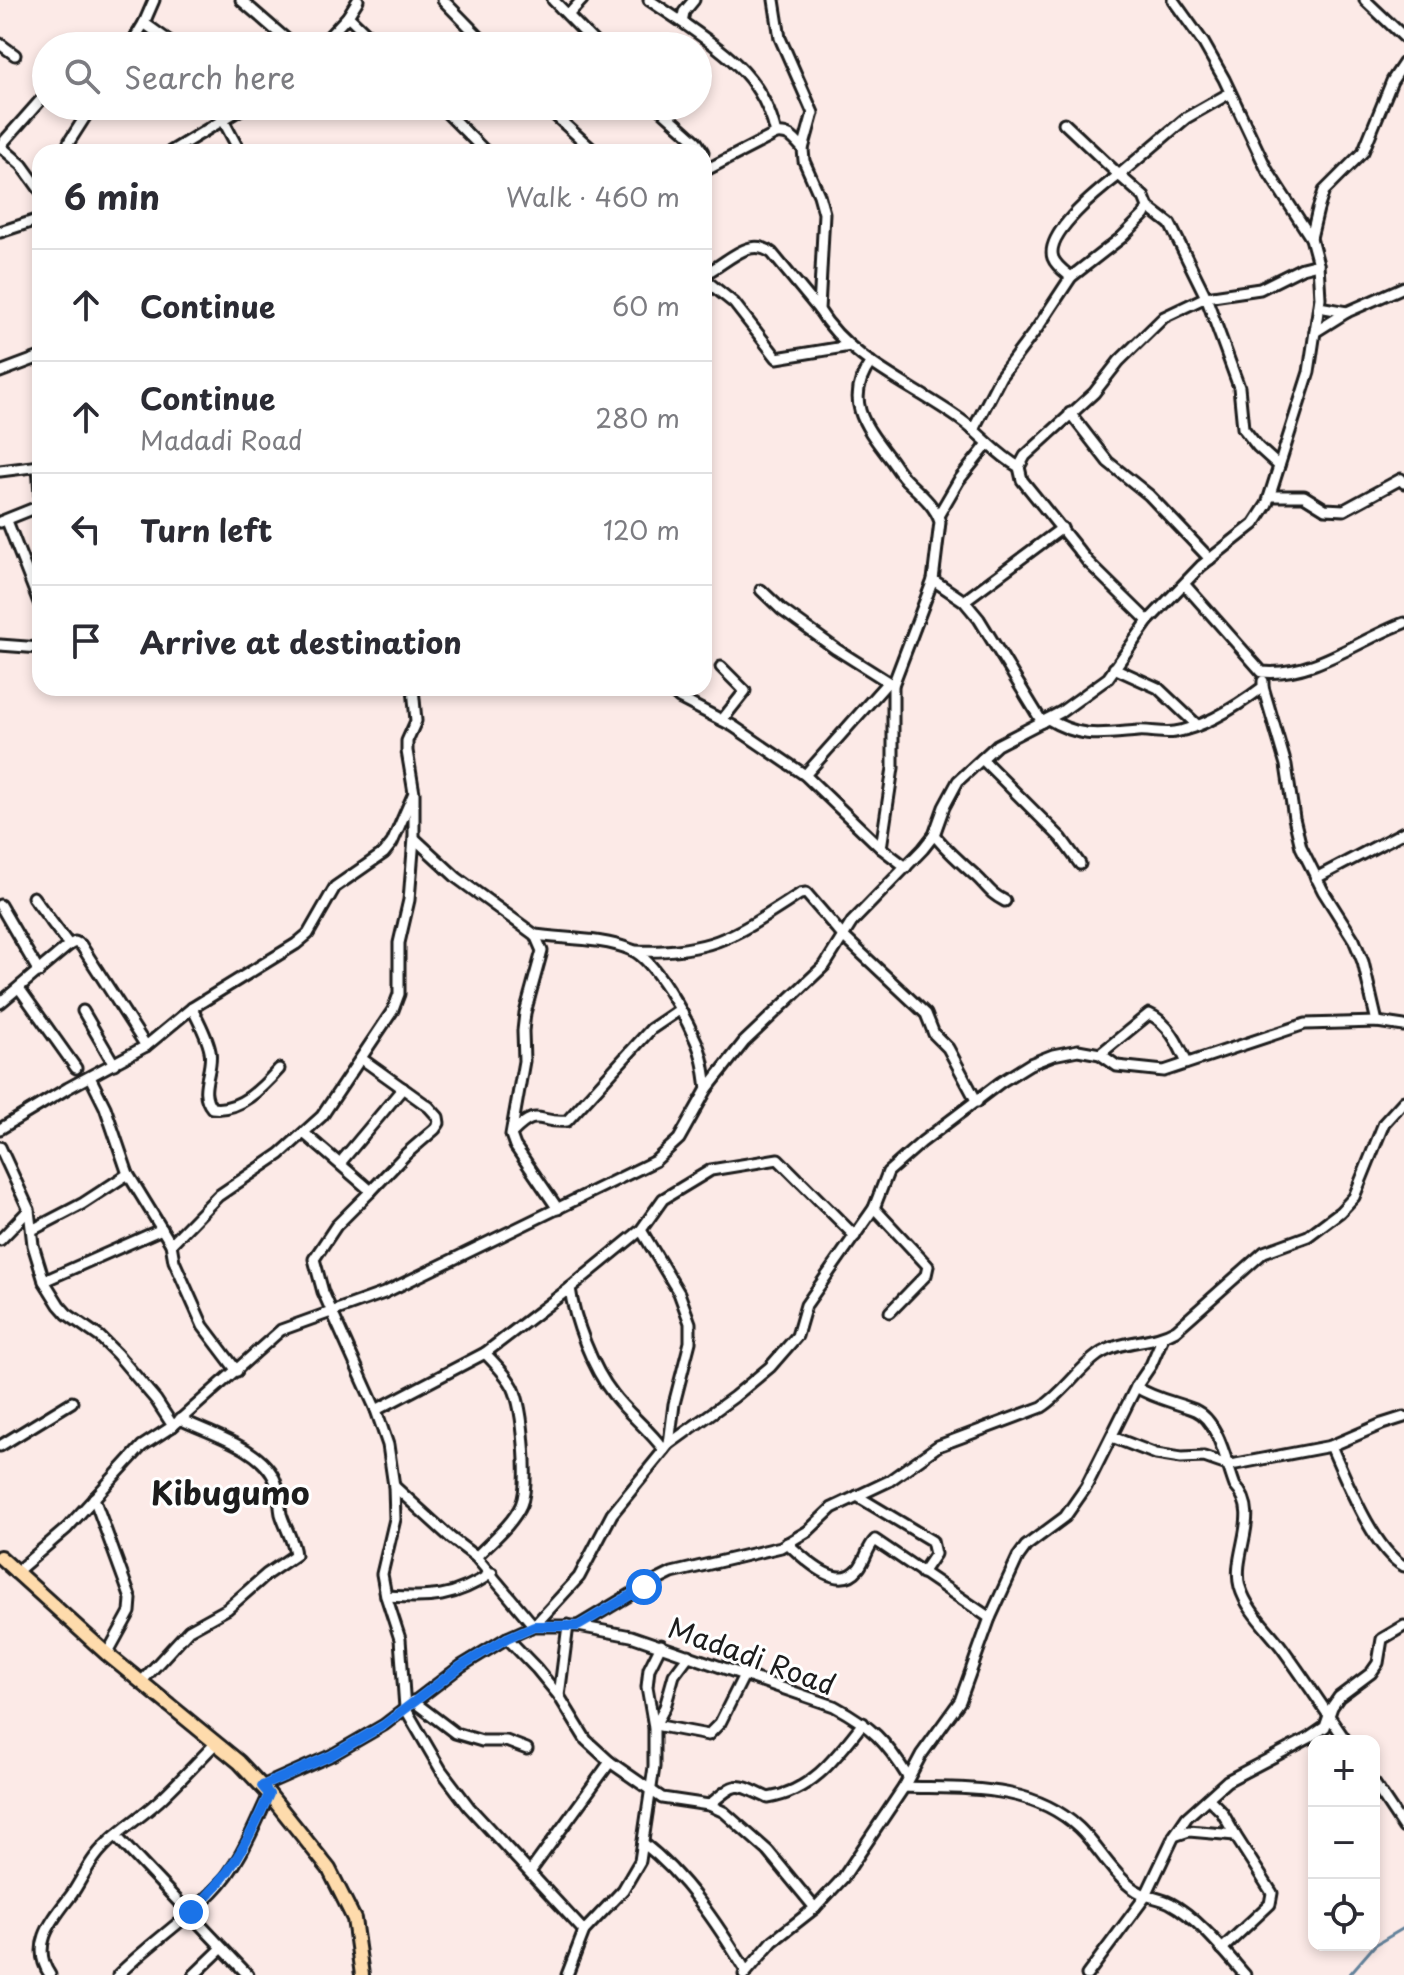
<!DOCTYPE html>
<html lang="en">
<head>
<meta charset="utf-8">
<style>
  :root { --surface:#fff; --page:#f2f2f3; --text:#2b2b33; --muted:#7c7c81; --line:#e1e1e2 }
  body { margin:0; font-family:"Playpen Sans",sans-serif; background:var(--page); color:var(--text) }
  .controls { position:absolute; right:24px; bottom:24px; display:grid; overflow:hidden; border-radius:16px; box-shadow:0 4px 12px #0003 }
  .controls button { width:72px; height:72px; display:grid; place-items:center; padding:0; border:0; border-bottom:2px solid var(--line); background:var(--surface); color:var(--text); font:40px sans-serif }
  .stop { position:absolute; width:24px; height:24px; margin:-18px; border:6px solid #1a73e8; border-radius:50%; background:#fff }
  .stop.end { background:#1a73e8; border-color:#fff; box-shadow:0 2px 8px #0008 }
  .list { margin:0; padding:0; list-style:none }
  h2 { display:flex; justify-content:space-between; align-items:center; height:104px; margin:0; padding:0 32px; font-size:34px }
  h2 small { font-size:26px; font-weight:400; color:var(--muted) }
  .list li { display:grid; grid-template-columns:52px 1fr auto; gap:24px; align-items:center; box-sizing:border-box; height:112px; padding:0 32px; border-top:2px solid var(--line) }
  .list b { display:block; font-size:30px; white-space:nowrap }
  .list p { margin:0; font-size:26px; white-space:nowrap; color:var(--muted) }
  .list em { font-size:26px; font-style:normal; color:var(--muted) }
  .icon { flex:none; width:44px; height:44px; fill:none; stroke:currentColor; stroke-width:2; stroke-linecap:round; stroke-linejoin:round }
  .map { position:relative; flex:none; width:1404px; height:1975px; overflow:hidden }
  .search { position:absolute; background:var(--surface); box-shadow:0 4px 12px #0003; left:32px; top:32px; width:680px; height:88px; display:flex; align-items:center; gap:20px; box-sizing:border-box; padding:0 28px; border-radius:44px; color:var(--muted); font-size:30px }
  .panel { position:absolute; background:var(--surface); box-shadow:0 4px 12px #0003; left:32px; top:144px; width:680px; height:552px; border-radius:24px }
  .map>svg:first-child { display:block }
</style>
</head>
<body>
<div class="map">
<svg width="1404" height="1975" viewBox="0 0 1404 1975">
  <rect width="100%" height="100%" fill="#fceae7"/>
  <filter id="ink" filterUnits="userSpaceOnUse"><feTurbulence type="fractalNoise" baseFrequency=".0125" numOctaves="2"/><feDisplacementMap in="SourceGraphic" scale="16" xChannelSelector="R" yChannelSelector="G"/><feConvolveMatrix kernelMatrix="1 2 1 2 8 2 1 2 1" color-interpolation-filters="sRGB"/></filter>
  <g filter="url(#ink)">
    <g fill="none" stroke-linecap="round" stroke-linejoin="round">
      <path stroke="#63829b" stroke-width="3" d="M1349,1975L1375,1945L1404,1928"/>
      <defs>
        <g id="minor">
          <path d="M241,0L294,46"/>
          <path d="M443,0L488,46"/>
          <path d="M553,0L598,46"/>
          <path d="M649,0L682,22"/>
          <path d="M694,0L684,12L682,22C727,54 763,77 776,134"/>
          <path d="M774,0L780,38L813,113L803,149L804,161L819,195L824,213L819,310C851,362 913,385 961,420C982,435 996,454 1019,467"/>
          <path d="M1173,0L1203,42L1224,79L1267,170L1311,238"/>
          <path d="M1365,0L1404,37"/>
          <path d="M568,15L582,0"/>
          <path d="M348,16L379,46"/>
          <path d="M144,23L176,46"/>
          <path d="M0,44L15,55"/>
          <path d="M83,46L88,40L98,46"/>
          <path d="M130,46L144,23L154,0"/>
          <path d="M320,46L348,16L358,0"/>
          <path d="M440,106L486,152"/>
          <path d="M545,106L595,152"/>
          <path d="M657,106L696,141L703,152"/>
          <path d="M223,120L240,152"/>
          <path d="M1064,123L1119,175C1102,188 1044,233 1053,258C1056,266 1065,272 1071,277"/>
          <path d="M69,142L92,106"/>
          <path d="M0,146L46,94"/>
          <path d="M0,146L22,165L40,190"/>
          <path d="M170,152L246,106"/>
          <path d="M704,171L776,134C789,132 794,139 803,149"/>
          <path d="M1148,207L1170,224L1206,297L1239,387L1243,428L1258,447L1279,466"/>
          <path d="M0,232L40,219"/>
          <path d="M704,274C726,265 748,235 772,253L819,310"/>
          <path d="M704,279L734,303L777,358L850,346"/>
          <path d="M1319,307L1347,312"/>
          <path d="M1315,332L1347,312L1404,287"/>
          <path d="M871,362C844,399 864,425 887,455C894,463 898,472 906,480C918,492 935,505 940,522L933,580L893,685V768L881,848"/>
          <path d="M0,372L40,357"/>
          <path d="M1070,413L1108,462L1149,495L1210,559"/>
          <path d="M973,430L1001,376L1038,327L1071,277L1121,238L1144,215L1148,207L1144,197L1119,175L1186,118L1230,93"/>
          <path d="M38,466L40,495"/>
          <path d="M0,471L40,466"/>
          <path d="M1270,496H1304L1325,509L1344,510L1401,479L1404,483"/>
          <path d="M938,516L959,480L987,445"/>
          <path d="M7,521L40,605"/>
          <path d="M0,522L40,506"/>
          <path d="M933,580L964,601L979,619L1042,722"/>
          <path d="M1185,585L1262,672C1313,677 1358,640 1404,623"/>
          <path d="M761,590L782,610L836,649L893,685"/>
          <path d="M964,601L1062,528"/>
          <path d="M1148,621L1088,562L1022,480L1019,467L1025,456L1094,393L1119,361L1164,317L1206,297L1260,289L1302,268L1318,264"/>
          <path d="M0,645L40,648"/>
          <path d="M721,667L745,691L722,720"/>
          <path d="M1114,668L1158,688L1197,725"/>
          <path d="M1263,687L1286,765L1294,818L1301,847L1323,891L1354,940L1363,962L1377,1022"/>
          <path d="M668,688L679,698L733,726L805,775L881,848L906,867"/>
          <path d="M1048,719C1081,739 1102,734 1138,731C1150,730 1163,734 1175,732C1206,727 1239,705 1263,687V681"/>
          <path d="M982,759L1061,838L1080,864"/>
          <path d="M805,775L887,683"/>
          <path d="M934,835C947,850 961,863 976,876C988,887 988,892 1005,901"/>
          <path d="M414,838L457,878L535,935L542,951L525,1013L523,1031L524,1061L511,1135L515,1146L558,1209"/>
          <path d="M1316,878L1404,832"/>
          <path d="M0,905L39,972"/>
          <path d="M535,935C565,939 604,938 632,950C655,960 686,1018 696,1041C703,1056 705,1073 707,1089"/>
          <path d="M69,945L75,942L81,945L146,1046"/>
          <path d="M634,951C713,954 736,935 800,894L806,893L843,936L926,1014L934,1034L948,1048L977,1102"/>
          <path d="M19,988L76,1068"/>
          <path d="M0,1003L69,945L33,897"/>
          <path d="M192,1008C199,1022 207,1036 210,1051C214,1071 197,1090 212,1108C239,1112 262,1088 279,1069"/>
          <path d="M83,1011L114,1064"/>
          <path d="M1100,1054L1149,1014C1168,1022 1179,1045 1187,1063"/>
          <path d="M362,1059L429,1107L438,1117L439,1123L435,1129L406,1154L371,1191"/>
          <path d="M90,1077L105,1107L128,1174L171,1244"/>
          <path d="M0,1129L68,1088L146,1046L192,1008L296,944L308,934L335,887L384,853L392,843L413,795"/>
          <path d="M512,1133C539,1106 537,1124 567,1121L651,1029L679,1010"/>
          <path d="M305,1134L371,1191L336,1226L314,1259L323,1292L376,1410L388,1445L394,1486L395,1519L382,1574L386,1596L400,1639L405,1708L441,1770L469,1807L584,1931"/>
          <path d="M0,1147L29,1210L33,1245L44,1281L59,1305L67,1314L100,1337L117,1354L156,1400L173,1426"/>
          <path d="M340,1163L403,1088"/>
          <path d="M874,1208L928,1266L926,1275L890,1312"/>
          <path d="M32,1230L82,1204L128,1174"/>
          <path d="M641,1230L679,1293L690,1323V1342L674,1404L669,1444"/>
          <path d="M0,1240L29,1210"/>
          <path d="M44,1281L162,1229"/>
          <path d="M237,1371L203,1326L174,1261L171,1244L218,1196L280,1154L322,1116L393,1010L399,994V943L409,900L414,838V793L407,751V741L416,721L413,688"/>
          <path d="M1136,1387C1155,1399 1175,1402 1195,1410C1219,1421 1226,1463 1235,1486C1263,1514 1231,1554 1240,1587C1247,1611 1268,1629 1282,1648C1304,1678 1325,1710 1346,1741"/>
          <path d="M376,1410L485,1353L570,1288"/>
          <path d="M1112,1437L1156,1454L1181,1458L1204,1457L1227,1465L1236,1464L1331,1446L1382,1424L1404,1417"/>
          <path d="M0,1446L72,1402"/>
          <path d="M1331,1446C1345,1477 1374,1551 1404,1566"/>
          <path d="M664,1450C649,1429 628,1414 613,1394C593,1369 574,1320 570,1288L641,1230L663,1199L711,1170L778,1159L855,1236"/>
          <path d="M394,1486L451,1538L476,1557L534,1626L579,1577L612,1514L669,1444L734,1397L770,1367L797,1336L806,1305L874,1208L888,1172L922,1142L1001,1082L1030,1064L1053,1055L1078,1050L1100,1054L1117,1066L1164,1071L1305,1024L1377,1022L1404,1026"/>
          <path d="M857,1496L932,1541L935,1554L922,1573"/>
          <path d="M94,1498L131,1599L130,1612L107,1654"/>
          <path d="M787,1543C804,1558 838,1594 859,1568C866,1559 867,1548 875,1540L990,1618"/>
          <path d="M476,1557C491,1541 512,1525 521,1505C530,1484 523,1408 513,1387C506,1374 495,1364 485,1353"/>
          <path d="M15,1573L67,1528L142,1446L173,1426L281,1330L384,1293L655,1161L679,1139L707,1089L744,1042L825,965L852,922L923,849L934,835L944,807L958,781L997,745L1061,712L1108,678L1148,621L1201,566L1254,524L1267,504L1309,372L1320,298L1318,264L1311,238L1318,209L1324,191L1363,152L1392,81L1404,63"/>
          <path d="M386,1596C431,1598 453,1599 492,1573"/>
          <path d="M578,1626L638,1590L672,1573L781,1547L808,1531L832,1508L889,1481L938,1446L1042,1407C1064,1393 1077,1370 1098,1355C1122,1339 1152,1344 1176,1330L1264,1252L1308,1236L1340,1212L1354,1197L1384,1123L1404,1101"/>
          <path d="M507,1638L536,1668L559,1696L586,1740L610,1762L662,1798L709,1805L724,1812L768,1851L815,1908"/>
          <path d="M142,1681L189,1630L227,1609L267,1574L295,1555C294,1541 285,1528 281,1514C279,1504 280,1493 276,1483C264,1448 210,1434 180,1419"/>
          <path d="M559,1696L568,1625"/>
          <path d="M413,1701L455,1733L482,1741H506L527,1749"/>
          <path d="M655,1725L708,1735L720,1723L745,1673"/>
          <path d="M654,1727L665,1707L674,1675L689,1655"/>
          <path d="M1374,1783L1404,1828"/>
          <path d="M262,1786L332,1755L384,1725L461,1666L507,1638L534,1626H578L631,1636L834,1706C871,1726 886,1741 908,1777"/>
          <path d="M904,1787C963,1789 1032,1783 1079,1828C1098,1846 1110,1871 1131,1887C1145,1898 1155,1896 1170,1903C1197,1917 1225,1952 1245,1975"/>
          <path d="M1209,1799L1222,1812L1235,1835"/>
          <path d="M709,1805C738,1781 734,1782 768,1798C813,1791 837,1756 863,1723"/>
          <path d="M1174,1836L1189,1831L1235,1835L1272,1893L1270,1904L1222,1949"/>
          <path d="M117,1837L248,1975"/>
          <path d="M643,1843C685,1875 718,1925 746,1971"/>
          <path d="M530,1872L610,1762"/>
          <path d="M50,1975C29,1944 54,1918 72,1894C80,1882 86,1869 95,1857C113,1833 143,1817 164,1796C182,1779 199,1760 216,1743"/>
          <path d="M118,1975C148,1945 183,1922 213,1892C239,1866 254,1827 269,1794"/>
          <path d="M194,1975L222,1948"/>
          <path d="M567,1975L584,1931L623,1890L640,1861L654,1767V1727L647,1687L649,1669L661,1645"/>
          <path d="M744,1975L773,1941L815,1908L843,1878L904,1787L921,1755L960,1701L990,1618L1018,1557L1026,1546L1065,1517L1086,1487L1136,1387L1151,1365L1163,1337"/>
          <path d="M1087,1975L1145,1897L1174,1836L1187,1817L1227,1781L1309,1738L1325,1727L1332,1707L1339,1697L1371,1673L1378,1663L1382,1639L1404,1626"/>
        </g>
        <path id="major" d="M0,1557L107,1654L239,1762L269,1794L329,1869L354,1919L362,1975"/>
      </defs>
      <use href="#minor" stroke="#1c1c1c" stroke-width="15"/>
      <use href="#major" stroke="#1c1c1c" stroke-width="18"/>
      <use href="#minor" stroke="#fff" stroke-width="9"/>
      <use href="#major" stroke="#fedbac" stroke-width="12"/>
    </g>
  </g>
  <g fill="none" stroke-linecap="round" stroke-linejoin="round" filter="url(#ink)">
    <path stroke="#1a73e8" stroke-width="10" d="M191,1912C231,1876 248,1842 269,1794L262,1786L332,1755L384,1725L461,1666L507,1638L534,1626H578L644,1587"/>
  </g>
  <g text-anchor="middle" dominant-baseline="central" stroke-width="6" stroke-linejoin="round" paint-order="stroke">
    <g font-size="28" fill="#1c1c1c" stroke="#fff">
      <text transform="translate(752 1655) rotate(20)">Madadi Road</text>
    </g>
    <g font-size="32" font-weight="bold" fill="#1c1c1c" stroke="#fff">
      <text x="230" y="1492">Kibugumo</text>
    </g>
  </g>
</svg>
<div class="controls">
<button>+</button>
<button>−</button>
<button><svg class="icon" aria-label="locate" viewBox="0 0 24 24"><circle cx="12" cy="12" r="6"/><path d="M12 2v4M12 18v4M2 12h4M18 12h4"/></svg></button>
</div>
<div class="stop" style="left:644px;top:1587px"></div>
<div class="stop end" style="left:191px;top:1912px"></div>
<div class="search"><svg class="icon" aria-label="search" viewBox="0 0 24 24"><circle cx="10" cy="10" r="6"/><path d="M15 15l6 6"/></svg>Search here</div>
<section class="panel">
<h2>6 min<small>Walk · 460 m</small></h2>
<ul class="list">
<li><svg class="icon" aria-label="ahead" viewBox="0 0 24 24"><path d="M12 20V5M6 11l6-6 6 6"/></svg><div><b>Continue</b></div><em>60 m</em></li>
<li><svg class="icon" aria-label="ahead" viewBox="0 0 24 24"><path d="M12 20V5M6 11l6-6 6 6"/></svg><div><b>Continue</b><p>Madadi Road</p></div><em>280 m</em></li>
<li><svg class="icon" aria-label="left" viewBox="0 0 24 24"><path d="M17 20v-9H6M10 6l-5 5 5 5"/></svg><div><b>Turn left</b></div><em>120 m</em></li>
<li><svg class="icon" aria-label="arrive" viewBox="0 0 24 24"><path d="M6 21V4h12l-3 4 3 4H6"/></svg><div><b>Arrive at destination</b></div></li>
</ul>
</section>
</div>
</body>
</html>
